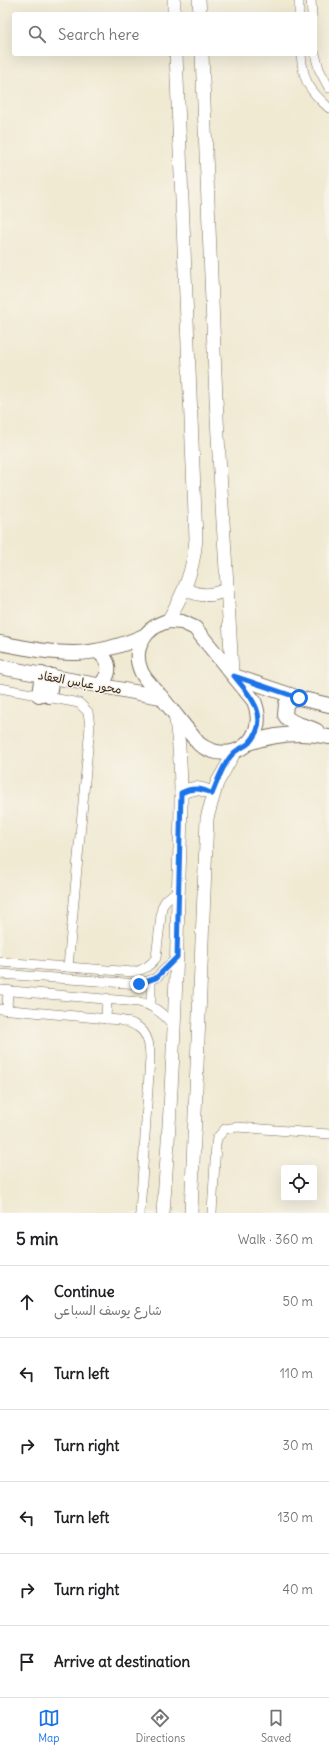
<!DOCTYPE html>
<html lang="en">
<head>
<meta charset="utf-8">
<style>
  :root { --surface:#fff; --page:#f2f2f2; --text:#202124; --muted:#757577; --line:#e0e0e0; --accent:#1a73e8 }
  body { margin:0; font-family:Delius,"Playpen Sans Arabic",sans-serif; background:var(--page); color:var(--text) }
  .controls { position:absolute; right:12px; bottom:12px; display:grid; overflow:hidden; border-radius:4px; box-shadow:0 4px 16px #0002 }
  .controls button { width:36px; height:36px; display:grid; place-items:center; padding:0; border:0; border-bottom:1px solid var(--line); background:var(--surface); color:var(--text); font:20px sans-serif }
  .stop { position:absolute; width:12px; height:12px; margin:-9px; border:3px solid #1a73e8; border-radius:50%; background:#fff }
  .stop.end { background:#1a73e8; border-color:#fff; box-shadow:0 1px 4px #0008 }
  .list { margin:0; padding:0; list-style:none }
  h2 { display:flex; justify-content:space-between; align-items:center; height:52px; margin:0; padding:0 16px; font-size:17px }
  h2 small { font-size:13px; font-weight:400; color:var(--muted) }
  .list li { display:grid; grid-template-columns:26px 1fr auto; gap:12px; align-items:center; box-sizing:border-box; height:72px; padding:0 16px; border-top:1px solid var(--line) }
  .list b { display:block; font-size:15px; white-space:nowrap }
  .list p { margin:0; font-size:13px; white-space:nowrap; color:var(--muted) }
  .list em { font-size:13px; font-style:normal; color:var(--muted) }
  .icon { flex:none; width:22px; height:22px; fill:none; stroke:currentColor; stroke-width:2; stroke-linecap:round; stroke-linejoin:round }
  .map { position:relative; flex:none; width:329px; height:1213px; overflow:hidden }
  .search { position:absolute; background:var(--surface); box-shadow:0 4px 16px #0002; left:12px; right:12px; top:12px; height:44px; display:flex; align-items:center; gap:10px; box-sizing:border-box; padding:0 14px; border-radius:4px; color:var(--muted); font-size:15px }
  .sheet { height:484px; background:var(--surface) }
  nav { display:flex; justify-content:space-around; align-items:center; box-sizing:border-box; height:56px; border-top:1px solid var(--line); background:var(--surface); font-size:11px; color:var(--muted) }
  nav a { display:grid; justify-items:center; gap:2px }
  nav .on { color:var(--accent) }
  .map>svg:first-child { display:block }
</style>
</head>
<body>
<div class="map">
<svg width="329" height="1213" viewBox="0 0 329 1213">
  <rect width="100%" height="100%" fill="#f7f3e8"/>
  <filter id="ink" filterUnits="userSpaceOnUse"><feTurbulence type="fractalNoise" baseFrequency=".025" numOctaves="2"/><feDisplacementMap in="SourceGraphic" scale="8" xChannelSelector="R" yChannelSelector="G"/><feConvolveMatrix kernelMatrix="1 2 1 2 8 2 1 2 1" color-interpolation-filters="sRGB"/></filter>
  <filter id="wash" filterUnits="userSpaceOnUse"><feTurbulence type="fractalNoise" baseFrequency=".012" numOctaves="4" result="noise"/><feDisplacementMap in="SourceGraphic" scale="16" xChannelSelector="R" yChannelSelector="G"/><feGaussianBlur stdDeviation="0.9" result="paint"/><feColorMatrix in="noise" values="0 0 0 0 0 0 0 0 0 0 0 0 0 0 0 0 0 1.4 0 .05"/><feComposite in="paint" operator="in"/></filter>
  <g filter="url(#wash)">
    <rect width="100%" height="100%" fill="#f0ead3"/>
  </g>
  <g filter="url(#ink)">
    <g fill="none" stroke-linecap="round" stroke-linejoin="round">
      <defs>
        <g id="street">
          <path d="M299,0V14"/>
          <path d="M311,0L312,14"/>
          <path d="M301,54C303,81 309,90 329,108"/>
          <path d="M315,54L319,69L329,88"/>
          <path d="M0,688L79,703L88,712L90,726L68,967"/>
          <path d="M0,962L134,972C144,970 150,966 156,958L162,907L166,900L179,889"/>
          <path d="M0,974L139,984L156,978L177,957"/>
          <path d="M0,990L139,1002C153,1005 165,1015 174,1027"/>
          <path d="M151,1006V981"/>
          <path d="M0,1009L119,1020C142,1024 150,1034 150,1058L140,1213"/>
          <path d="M7,1010L8,990"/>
          <path d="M106,1019L107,998"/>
          <path d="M212,1213L216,1144L217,1138L225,1129L237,1127L329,1134"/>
        </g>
        <g id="secondary">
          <path d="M174,0V14"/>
          <path d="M199,0L200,14"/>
          <path d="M202,54C207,161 210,268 215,375C219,474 227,573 232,673"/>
          <path d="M185,589C200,597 214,597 228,588"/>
          <path d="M168,621C184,592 193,573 196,539L176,54"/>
          <path d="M181,793C192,787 202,787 212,794"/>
          <path d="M163,1213C171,1109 176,1005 178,901C180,838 185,776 175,714"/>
          <path d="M191,1213L207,818L217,783L235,751"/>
        </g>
        <g id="primary">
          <path d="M168,621L182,622L195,628L254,701C270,739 232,768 199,744C185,727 172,710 158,693C152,686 144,679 141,671C131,648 146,627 168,621Z"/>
          <path d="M0,643C58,654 87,661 144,636"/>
          <path d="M97,651C111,661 112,673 100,685"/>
          <path d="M0,667L161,697"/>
          <path d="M234,676L299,698L329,705"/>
          <path d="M39,695L42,674"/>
          <path d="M49,696L52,676"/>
          <path d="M299,698L291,699L286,704L285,715C290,725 307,725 317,731"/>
          <path d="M248,743C275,734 301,731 329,737"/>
        </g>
      </defs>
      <use href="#street" stroke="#7a6d5d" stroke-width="10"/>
      <use href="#secondary" stroke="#7a6d5d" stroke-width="14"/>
      <use href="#primary" stroke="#7a6d5d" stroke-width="16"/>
      <use href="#street" stroke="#fff" stroke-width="9"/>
      <use href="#secondary" stroke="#fff" stroke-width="13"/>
      <use href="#primary" stroke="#fff" stroke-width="14"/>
    </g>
  </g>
  <g fill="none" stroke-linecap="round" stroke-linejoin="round" filter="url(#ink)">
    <path stroke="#1a73e8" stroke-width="5" d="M139,984L156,978L177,957L181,793C192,787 202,788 212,794C217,782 225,759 236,751C240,748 245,747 249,743C272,718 250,695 234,676L299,698"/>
  </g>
  <g text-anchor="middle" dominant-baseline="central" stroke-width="3" stroke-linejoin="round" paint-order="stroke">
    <g font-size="12" fill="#3b2a1e" stroke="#f7f3e8">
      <text transform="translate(80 682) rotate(10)">محور عباس العقاد</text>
    </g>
  </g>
</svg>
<div class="controls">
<button><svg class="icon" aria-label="locate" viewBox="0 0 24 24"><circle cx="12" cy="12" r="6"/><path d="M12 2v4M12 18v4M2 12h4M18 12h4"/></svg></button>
</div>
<div class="stop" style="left:299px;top:698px"></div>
<div class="stop end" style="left:139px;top:984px"></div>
<div class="search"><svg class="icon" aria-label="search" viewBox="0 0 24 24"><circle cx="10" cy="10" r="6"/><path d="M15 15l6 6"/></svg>Search here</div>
</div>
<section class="sheet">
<h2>5 min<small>Walk · 360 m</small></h2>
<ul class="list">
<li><svg class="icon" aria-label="ahead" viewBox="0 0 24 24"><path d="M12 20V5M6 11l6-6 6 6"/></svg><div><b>Continue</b><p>شارع يوسف السباعى</p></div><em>50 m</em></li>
<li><svg class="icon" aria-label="left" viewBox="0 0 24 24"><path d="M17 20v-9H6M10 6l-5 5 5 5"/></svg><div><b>Turn left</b></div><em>110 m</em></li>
<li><svg class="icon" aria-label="right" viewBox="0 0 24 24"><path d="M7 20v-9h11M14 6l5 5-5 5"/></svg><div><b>Turn right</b></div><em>30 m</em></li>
<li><svg class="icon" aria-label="left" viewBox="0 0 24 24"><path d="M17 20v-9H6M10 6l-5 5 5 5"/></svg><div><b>Turn left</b></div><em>130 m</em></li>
<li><svg class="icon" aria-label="right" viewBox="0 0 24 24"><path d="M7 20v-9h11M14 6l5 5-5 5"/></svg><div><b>Turn right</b></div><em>40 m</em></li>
<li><svg class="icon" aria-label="arrive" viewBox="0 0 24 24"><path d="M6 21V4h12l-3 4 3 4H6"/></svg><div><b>Arrive at destination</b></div></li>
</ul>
</section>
<nav>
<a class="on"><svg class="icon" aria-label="map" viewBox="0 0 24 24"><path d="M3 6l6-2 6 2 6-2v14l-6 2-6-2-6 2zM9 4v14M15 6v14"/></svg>Map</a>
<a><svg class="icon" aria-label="directions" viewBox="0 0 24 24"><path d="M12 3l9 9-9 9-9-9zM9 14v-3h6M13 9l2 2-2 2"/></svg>Directions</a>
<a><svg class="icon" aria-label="saved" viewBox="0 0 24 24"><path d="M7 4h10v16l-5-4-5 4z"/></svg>Saved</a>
</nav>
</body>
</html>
